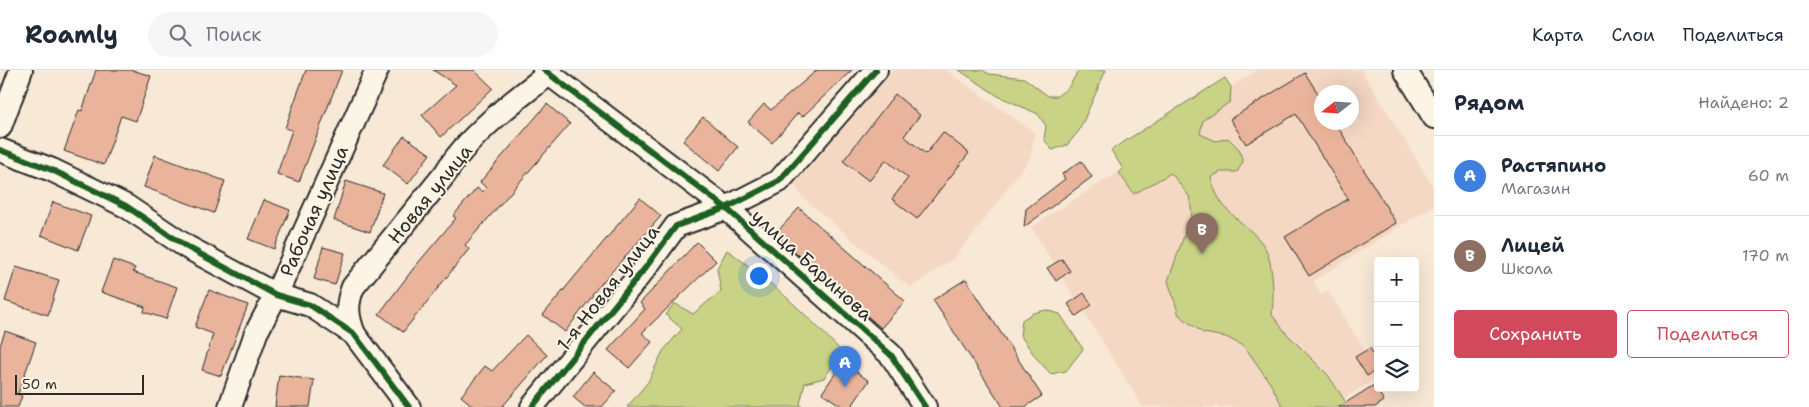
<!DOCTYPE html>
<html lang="ru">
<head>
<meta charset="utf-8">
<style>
  :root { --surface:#fff; --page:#f6f6f7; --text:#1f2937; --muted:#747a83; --line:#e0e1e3; --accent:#d1495b }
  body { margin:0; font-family:"Shantell Sans",sans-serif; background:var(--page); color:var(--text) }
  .controls { position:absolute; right:15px; bottom:15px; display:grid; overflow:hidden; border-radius:5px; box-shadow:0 5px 20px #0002 }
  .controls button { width:45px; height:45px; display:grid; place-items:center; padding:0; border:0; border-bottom:1px solid var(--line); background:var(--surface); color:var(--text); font:25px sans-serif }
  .compass { position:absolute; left:1314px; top:15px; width:45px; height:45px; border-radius:50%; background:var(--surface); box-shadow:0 5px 20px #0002; rotate:253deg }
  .scale { position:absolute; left:15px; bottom:12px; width:129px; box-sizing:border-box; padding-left:5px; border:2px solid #2b2b2b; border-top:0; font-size:14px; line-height:18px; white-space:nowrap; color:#2b2b2b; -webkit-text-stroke:4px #fcf5e5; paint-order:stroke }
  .you { position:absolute; left:758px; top:205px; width:18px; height:18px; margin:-12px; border:4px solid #fff; border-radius:50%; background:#1a73e8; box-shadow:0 0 0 8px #1a73e833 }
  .badge { display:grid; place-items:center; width:32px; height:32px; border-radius:50%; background:var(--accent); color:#fff; font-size:16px; font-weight:700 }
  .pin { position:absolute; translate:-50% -41px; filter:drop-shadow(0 1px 2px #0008) }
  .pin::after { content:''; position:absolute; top:26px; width:18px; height:15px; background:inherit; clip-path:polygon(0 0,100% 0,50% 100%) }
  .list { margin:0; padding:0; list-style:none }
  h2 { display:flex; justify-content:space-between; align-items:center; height:65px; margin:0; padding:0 20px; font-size:21px }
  h2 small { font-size:16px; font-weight:400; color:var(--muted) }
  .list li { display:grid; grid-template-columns:32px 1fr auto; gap:15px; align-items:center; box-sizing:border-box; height:80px; padding:0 20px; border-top:1px solid var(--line) }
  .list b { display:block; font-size:19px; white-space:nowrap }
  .list p { margin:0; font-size:16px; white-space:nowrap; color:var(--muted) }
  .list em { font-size:16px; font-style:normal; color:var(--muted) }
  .actions { display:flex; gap:10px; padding:15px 20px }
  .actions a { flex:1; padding:11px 0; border:1px solid var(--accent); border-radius:5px; text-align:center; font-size:18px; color:var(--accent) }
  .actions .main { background:var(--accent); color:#fff }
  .icon { flex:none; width:28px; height:28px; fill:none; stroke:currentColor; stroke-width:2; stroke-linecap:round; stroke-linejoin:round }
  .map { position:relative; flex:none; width:1434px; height:337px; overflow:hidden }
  header { display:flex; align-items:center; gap:30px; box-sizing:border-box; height:70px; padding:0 25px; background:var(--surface); border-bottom:1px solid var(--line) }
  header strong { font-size:24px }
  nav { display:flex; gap:28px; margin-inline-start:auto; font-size:18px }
  .search { width:350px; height:45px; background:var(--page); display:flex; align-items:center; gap:12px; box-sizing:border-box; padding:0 18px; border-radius:28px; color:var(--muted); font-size:19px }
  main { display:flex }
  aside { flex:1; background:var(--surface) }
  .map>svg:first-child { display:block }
</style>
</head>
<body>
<header>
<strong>Roamly</strong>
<div class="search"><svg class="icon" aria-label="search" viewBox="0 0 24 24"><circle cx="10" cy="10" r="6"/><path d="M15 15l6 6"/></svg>Поиск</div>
<nav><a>Карта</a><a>Слои</a><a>Поделиться</a></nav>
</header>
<main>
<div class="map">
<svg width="1434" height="337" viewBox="0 0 1434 337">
  <rect width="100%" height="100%" fill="#f8e8d6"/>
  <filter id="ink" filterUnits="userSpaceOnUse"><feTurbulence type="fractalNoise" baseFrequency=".02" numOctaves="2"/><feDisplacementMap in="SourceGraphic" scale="10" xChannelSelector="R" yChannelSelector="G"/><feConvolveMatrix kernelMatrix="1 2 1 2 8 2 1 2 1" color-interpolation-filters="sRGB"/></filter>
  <g filter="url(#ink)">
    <g fill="#f4d8c4" fill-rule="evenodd">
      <path d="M893,0H946L1035,63L1030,88L972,166L953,189L910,218L802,127L794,115Z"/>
      <path d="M1258,0H1361L1434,118V135L1313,211L1321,225L1328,221L1378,302V307L1330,337H1143L1031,157L1123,99L1111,80L1225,8L1231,17ZM1322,22H1352V52H1322Z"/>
    </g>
    <g fill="#c8d386" stroke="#7a7f58">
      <path d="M959,0H982L989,4L1024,8L1048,26H1057L1068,18L1079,0H1106L1079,61L1067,75L1052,80L1044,69L1046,56L1038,44L998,26Z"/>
      <path d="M1225,8L1231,17L1230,32L1203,50L1200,64L1216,71L1228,68L1239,79L1243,92L1237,102H1221L1211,107C1220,145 1240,146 1262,173C1274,188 1274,226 1272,245L1286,263L1328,305L1349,337H1283L1270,313L1245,277L1226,267L1203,263L1179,245L1168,211L1192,143L1189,126L1171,103L1134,124L1119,103L1123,99L1111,80Z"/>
      <path d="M727,180C771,211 805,243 842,282L824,308L805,313L800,334L802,337H627L648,312L663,281L682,259L666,245L674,233L693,244L721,221L717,198Z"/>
      <path d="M1046,240L1060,244L1083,279L1066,301L1051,304L1037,289L1020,265L1022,250L1033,243Z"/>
    </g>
    <g fill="#e9b49b" stroke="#2b2b2b">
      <path d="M96,0H132L151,6L136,51L121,46L104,95L64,81L79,40L82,41Z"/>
      <path d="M306,0H342L299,112L277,104L292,60L285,58Z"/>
      <path d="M433,0H474L493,18L441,67L422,45L456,15Z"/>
      <path d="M817,0H852L802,47L798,43L772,73L748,52L764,34L771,40Z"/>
      <path d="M1305,3L1322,30V52H1335L1396,153L1309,206L1285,167L1348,129L1296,44L1246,74L1230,49Z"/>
      <path d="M895,24L920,45L904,66L926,84L943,62L969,83L917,149L892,129L908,108L886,90L869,111L843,91Z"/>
      <path d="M547,34L570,54L465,175L469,179L403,262L379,244L413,199L456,148L453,146L477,118L482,122L486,118L480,112Z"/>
      <path d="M703,47L738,77L719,101L683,71Z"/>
      <path d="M404,66L430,84L408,114L383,95Z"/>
      <path d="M155,85L225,111L214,143L144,117Z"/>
      <path d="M1081,91L1092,107L1024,157L1026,139L1065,109L1062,104Z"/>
      <path d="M346,111L383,123L370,162L334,150Z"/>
      <path d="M640,128L661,146L592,224L593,225L565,262L543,245Z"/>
      <path d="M264,130L290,140L274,179L248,169Z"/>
      <path d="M53,132L91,146L78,180L41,165Z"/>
      <path d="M799,138L905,231L881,258L775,164Z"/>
      <path d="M697,172L716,191L642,263L652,272L629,298L608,280L645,239L640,233Z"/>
      <path d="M323,177L345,183L335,215L314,209Z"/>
      <path d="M1062,189L1070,201L1056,211L1047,198Z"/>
      <path d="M113,190L135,198L133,202L177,217L166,249L144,242L145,237L101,222Z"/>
      <path d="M16,197L59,210L48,245L5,231Z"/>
      <path d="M966,209L1042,326L1025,337H1003L933,230Z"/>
      <path d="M209,220L248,235L221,306L202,300L213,264L195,257Z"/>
      <path d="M1084,223L1092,235L1076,246L1068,234Z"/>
      <path d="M5,261L36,272L18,324L22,326L18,337H0V276Z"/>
      <path d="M526,265L547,285L502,337H474L461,326L485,296L492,301Z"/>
      <path d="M1370,278L1378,292V299L1367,306L1355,287Z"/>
      <path d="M843,292L869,311L851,337H843L822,323Z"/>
      <path d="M593,302L616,321L602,337H585L573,327Z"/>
      <path d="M279,305L314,310L310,337H275Z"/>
      <path d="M1374,315L1384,331L1375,337H1339Z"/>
    </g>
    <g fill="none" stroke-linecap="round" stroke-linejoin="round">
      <defs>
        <g id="minor">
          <path d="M544,0L726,138L891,285L925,337"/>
          <path d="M1405,0L1434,47"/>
          <path d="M0,57L21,0"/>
          <path d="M0,80L52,100L126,136L187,177L276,225L310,235L354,264L409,337"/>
          <path d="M354,264C347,246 346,235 353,217L445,104C466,68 515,29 549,4"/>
          <path d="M230,337L256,263L276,225L377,0"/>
          <path d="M532,337L646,197L676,156L726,138L779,111L876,0"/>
        </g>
      </defs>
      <use href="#minor" stroke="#2b2b2b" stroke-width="26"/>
      <use href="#minor" stroke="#fcf5e5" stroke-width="22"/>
      <defs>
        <g id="cycleway">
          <path d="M544,0L726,138L891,285L925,337"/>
          <path d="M0,80L52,100L126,136L187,177L276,225L310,235L354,264L409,337"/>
          <path d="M532,337L646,197L676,156L726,138L779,111L876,0"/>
        </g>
      </defs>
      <use href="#cycleway" stroke="#fcf5e5" stroke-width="9"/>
      <use href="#cycleway" stroke="#1b5e20" stroke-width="6"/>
    </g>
  </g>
  <g text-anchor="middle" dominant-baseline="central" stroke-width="4" stroke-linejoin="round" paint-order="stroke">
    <g font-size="19" fill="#2b2b2b" stroke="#fcf5e5">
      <text transform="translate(430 124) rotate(-51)">Новая улица</text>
      <text transform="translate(314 141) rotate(-66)">Рабочая улица</text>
      <text transform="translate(812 195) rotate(42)">улица Баринова</text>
      <text transform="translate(608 218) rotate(-52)">1-я Новая улица</text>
    </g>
  </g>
</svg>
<div class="controls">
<button>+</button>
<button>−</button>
<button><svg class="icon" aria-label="layers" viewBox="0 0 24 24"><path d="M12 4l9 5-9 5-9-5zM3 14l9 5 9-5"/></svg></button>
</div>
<svg class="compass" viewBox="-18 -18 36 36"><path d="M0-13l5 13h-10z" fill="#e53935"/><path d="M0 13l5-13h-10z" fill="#747a83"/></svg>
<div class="scale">50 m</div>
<div class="you"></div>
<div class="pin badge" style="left:845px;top:317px;background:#3f7fe0">A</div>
<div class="pin badge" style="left:1202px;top:184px;background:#8d6e63">B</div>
</div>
<aside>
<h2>Рядом<small>Найдено: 2</small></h2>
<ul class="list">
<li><span class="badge" style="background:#3f7fe0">A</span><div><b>Растяпино</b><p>Магазин</p></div><em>60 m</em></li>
<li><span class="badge" style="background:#8d6e63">B</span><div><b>Лицей</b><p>Школа</p></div><em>170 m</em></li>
</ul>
<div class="actions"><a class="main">Сохранить</a><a>Поделиться</a></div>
</aside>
</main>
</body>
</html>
